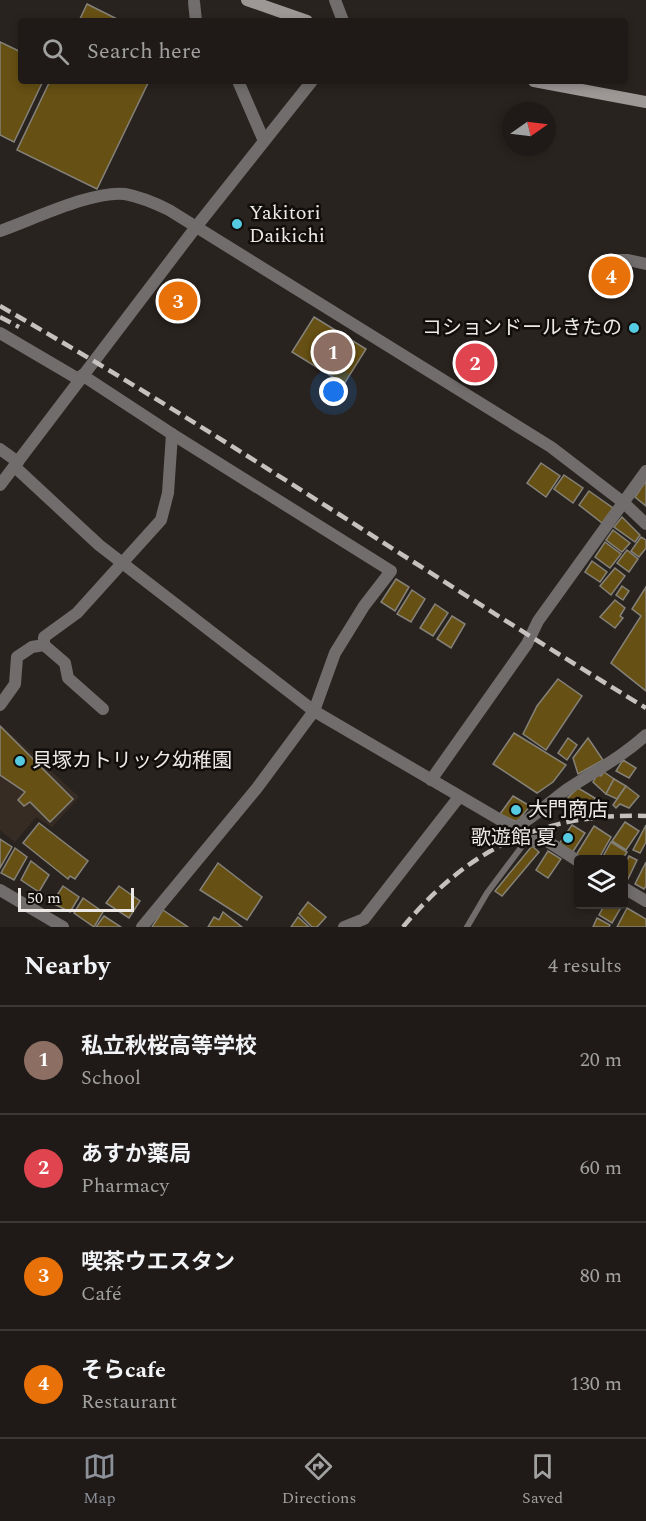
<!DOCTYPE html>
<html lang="en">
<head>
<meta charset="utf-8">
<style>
  :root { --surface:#1f1a17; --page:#272320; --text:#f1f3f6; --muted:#a1a1a1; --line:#3c3836; --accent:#8c9099 }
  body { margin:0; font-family:Spectral,"Noto Sans JP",serif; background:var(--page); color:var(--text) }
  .controls { position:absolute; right:18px; bottom:18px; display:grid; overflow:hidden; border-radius:6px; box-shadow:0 3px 9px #0003 }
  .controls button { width:54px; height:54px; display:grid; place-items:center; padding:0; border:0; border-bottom:2px solid var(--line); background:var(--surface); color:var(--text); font:30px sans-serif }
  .compass { position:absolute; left:502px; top:102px; width:54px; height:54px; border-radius:50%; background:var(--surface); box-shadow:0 3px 9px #0003; rotate:76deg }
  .scale { position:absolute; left:18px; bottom:15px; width:116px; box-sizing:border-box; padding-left:6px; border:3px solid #ede9e6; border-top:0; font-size:16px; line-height:21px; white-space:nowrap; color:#ede9e6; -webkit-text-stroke:4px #100d0b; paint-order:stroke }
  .you { position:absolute; left:334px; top:392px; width:21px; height:21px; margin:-15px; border:4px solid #fff; border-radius:50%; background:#1a73e8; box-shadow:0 0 0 9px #1a73e833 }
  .badge { display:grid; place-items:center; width:39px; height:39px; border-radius:50%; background:var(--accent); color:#fff; font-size:20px; font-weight:700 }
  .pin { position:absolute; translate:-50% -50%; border:3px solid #fff; box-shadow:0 2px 6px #0006 }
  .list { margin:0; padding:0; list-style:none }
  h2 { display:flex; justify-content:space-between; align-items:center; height:78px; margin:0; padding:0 24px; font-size:26px }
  h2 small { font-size:20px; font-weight:400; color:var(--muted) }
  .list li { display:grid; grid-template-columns:39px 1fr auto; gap:18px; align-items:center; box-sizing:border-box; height:108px; padding:0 24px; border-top:2px solid var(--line) }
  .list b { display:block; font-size:22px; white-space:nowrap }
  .list p { margin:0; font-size:20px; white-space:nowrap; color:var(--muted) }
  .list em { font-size:20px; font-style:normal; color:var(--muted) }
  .icon { flex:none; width:33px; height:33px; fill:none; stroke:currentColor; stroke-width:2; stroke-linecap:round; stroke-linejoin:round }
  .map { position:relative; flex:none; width:646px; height:927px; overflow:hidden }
  .search { position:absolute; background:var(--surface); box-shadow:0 3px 9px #0003; left:18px; right:18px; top:18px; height:66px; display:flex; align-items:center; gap:15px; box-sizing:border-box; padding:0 21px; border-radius:6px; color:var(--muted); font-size:22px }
  .sheet { height:510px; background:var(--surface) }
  nav { display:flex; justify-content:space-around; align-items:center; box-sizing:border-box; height:84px; border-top:2px solid var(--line); background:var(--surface); font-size:16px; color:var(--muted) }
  nav a { display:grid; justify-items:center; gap:3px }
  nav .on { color:var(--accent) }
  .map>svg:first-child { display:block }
</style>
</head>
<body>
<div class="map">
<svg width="646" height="927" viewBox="0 0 646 927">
  <rect width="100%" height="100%" fill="#29231f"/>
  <path fill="#372c24" d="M0,724L79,797L52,827L36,817L15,842L0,830Z"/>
  <g fill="#665013" stroke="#85827a" stroke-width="1.5">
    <path d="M87,4L121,21H79Z"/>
    <path d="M0,42L21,52V81H43L14,142L0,135Z"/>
    <path d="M50,81H149L97,189L17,150Z"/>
    <path d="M314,317L366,349L344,384L292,352Z"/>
    <path d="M541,463L560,476L546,497L527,483Z"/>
    <path d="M564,475L583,488L573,503L554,489Z"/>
    <path d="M646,481V506L635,497Z"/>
    <path d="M589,491L613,508L602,523L579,505Z"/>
    <path d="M622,517L640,535L635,542L614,527Z"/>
    <path d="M613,530L630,543L622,552L606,540Z"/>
    <path d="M641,537L646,540V548L639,557L631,551Z"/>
    <path d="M605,542L621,554L610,568L595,557Z"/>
    <path d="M627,550L638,559L629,572L617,563Z"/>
    <path d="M592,561L607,572L600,582L585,572Z"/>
    <path d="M615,568L625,576L611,595L600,586Z"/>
    <path d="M396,579L409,587L395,611L381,602Z"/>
    <path d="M622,586L629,591L623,600L616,595Z"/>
    <path d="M646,587V691L611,663L641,616L632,609Z"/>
    <path d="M412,590L425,599L411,622L397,614Z"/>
    <path d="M615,600L625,608L620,616L623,618L615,628L600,617Z"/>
    <path d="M435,604L448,613L433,636L420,628Z"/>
    <path d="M452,616L465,624L451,648L437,639Z"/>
    <path d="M558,679L582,696L546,750L523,734L537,706Z"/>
    <path d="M0,726L73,799L50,822L30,802L24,806L18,800L25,792L0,775Z"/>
    <path d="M514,733L566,765L553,782L537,793L493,764Z"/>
    <path d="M568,738L577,745L567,760L558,753Z"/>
    <path d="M588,738L603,760L578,774L573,758Z"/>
    <path d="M623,760L636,768L629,778L616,771Z"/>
    <path d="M604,772L614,779L606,794L593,782L597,775L601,776Z"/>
    <path d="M614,779L626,786L617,799L606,794Z"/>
    <path d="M626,786L639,796L629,808L620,804L616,808L613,805Z"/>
    <path d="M578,788L595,798L589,806L571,814L560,805Z"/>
    <path d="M513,796L530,806L517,822L500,814Z"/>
    <path d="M625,822L639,831L626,850L612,841Z"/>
    <path d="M39,823L88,861L75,879L70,876L68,879L23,843Z"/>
    <path d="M572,825L585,833L572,853L559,844Z"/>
    <path d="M646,825V842L640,853L633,850Z"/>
    <path d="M594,826L611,837L598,860H583L576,855Z"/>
    <path d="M0,839L12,847L0,868Z"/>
    <path d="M611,842L627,852L622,860H601Z"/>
    <path d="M532,846L539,852L502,896L495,891Z"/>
    <path d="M15,848L27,857L14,880L1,873Z"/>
    <path d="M548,851L561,859L548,878L536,870Z"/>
    <path d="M629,856L637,860L628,879L624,877V868Z"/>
    <path d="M31,861L49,875L39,892L21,880Z"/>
    <path d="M646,862V886L644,889L635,884Z"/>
    <path d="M218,863L262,897L247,920L200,890Z"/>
    <path d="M63,886L79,897L70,912L52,903Z"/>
    <path d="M119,886L140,901L129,918L106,903Z"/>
    <path d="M83,898L103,912L94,927L74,913Z"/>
    <path d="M308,902L326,917L317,927H312L299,914Z"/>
    <path d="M605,904H623L612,923L599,915Z"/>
    <path d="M627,908L646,919V927H617Z"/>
    <path d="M163,910L188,927H152Z"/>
    <path d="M223,912L242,927H208L214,917L219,920Z"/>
    <path d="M104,916L121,927H96Z"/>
    <path d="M298,917L309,927H291Z"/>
    <path d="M597,918L610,925L609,927H593Z"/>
  </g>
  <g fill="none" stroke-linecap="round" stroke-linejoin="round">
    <path stroke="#716d6d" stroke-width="6" d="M467,927L487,893L526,841"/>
    <g stroke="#716d6d" stroke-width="12">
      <path d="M194,2L196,21"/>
      <path d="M238,81L264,141"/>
      <path d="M608,260H628L646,264"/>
      <path d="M0,333L80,380"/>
      <path d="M82,375L172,434L168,493L161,520L77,613L44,637V645L65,663L68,678L103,709"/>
      <path d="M0,449L18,462"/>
      <path d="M15,467L99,545L314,711L514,828L526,841H547L578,861"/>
      <path d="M0,705L15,684L17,657L32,647L44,645"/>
      <path d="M431,780L527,644L538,621L646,471"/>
      <path d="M514,828C534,818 548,803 566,790C593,772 622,757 646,735"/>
      <path d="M624,888L646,901"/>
      <path d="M142,927L257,788L314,711L335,653L364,606L391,571L172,434"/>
      <path d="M344,927L364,919L459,797"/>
    </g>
    <g stroke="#716d6d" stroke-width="12">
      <path d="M335,0L343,21"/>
      <path d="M0,231C32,220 93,190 125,194C141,197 155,203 169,210L551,447L624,503L646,524"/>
      <path d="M0,485L196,227L312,81"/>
      <path d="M0,890L63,927"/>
    </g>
    <g stroke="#9d9796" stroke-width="12">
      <path d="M247,0L307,21"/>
      <path d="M534,81L646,102"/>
    </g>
    <g stroke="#c5c1be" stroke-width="4.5" stroke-dasharray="12 6" stroke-linecap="butt">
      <path d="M0,306C220,432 429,576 646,708"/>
      <path d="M0,317L19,327"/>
      <path d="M403,927C469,848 542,813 646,816"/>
    </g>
  </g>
  <g fill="#55cae0" stroke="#100d0b" stroke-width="2">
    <circle cx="237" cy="224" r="6"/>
    <circle cx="634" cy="328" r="6"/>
    <circle cx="20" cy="761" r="6"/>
    <circle cx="516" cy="810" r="6"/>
    <circle cx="568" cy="838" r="6"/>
  </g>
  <g text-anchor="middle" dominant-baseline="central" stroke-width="5" stroke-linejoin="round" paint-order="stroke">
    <g font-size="20" fill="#ede9e6" stroke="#100d0b" text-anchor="start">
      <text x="249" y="213">Yakitori<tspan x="249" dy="23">Daikichi</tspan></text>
      <text x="622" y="328" text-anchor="end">コションドールきたの</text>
      <text x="32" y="761">貝塚カトリック幼稚園</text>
      <text x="528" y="810">大門商店</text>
      <text x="556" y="838" text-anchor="end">歌遊館 夏</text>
    </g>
  </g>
</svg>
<div class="controls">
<button><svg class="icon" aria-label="layers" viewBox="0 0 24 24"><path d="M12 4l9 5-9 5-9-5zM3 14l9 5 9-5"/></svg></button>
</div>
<svg class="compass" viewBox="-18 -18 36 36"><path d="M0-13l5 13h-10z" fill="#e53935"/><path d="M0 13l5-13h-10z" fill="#a1a1a1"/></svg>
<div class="scale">50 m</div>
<div class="you"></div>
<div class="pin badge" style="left:333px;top:352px;background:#8d6e63">1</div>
<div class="pin badge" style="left:475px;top:363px;background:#e0444e">2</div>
<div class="pin badge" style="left:178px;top:301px;background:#e8710a">3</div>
<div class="pin badge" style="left:611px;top:276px;background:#e8710a">4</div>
<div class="search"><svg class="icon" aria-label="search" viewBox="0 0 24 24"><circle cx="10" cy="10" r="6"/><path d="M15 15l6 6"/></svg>Search here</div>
</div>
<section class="sheet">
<h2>Nearby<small>4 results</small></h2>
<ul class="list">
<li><span class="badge" style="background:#8d6e63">1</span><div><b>私立秋桜高等学校</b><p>School</p></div><em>20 m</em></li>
<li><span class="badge" style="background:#e0444e">2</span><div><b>あすか薬局</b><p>Pharmacy</p></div><em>60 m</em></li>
<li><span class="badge" style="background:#e8710a">3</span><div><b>喫茶ウエスタン</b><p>Café</p></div><em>80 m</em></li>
<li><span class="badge" style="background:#e8710a">4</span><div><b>そらcafe</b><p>Restaurant</p></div><em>130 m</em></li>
</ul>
</section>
<nav>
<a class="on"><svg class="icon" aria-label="map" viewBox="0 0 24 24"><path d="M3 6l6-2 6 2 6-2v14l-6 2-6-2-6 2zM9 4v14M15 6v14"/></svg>Map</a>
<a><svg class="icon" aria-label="directions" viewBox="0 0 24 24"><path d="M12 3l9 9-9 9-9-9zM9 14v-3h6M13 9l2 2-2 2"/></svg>Directions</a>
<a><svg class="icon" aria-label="saved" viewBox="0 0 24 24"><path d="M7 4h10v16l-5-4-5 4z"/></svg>Saved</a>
</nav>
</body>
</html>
